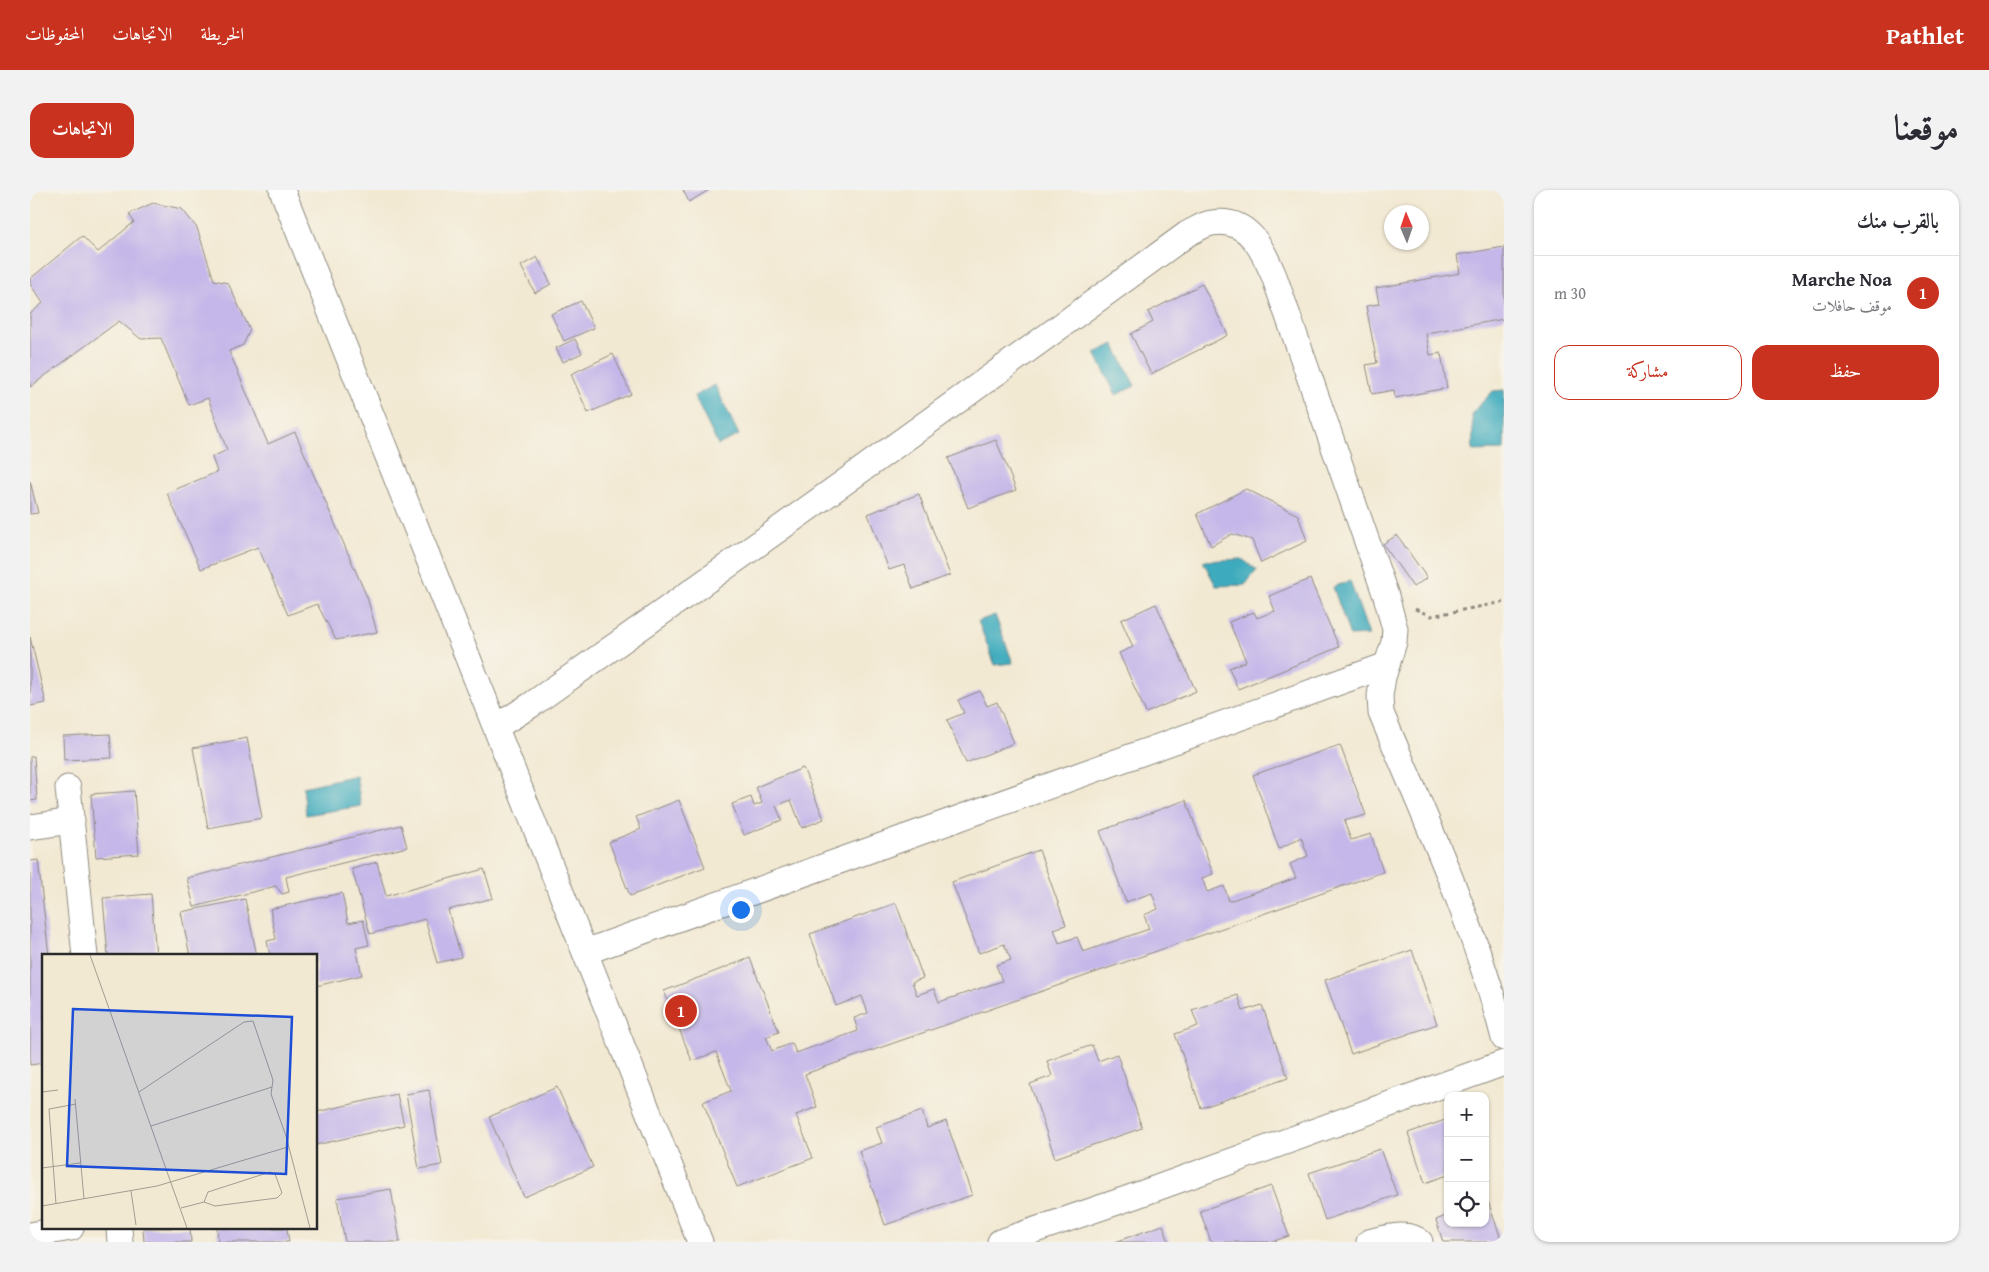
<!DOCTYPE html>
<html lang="ar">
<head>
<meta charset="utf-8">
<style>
  :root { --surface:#fff; --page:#f2f2f3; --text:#2b2b33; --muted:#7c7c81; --line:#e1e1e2; --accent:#c8321e }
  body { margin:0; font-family:"Gentium Book Plus",Amiri,serif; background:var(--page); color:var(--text); direction:rtl }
  .controls { position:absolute; right:15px; bottom:15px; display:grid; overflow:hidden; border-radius:10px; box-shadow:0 1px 4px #0004 }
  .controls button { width:45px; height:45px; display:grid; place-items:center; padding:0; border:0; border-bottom:1px solid var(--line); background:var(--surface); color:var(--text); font:25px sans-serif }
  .compass { position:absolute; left:1354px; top:15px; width:45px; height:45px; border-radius:50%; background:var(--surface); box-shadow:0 1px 4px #0004; rotate:358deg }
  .you { position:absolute; left:710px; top:719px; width:18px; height:18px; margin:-12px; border:4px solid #fff; border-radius:50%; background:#1a73e8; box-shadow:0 0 0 8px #1a73e833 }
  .badge { display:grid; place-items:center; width:32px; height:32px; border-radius:50%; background:var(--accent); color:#fff; font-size:16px; font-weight:700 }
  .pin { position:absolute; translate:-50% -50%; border:2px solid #fff; box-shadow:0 1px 5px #0006 }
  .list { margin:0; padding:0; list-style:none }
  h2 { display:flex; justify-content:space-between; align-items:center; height:65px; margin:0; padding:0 20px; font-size:21px }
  h2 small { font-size:16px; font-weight:400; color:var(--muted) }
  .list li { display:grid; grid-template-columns:32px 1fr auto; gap:15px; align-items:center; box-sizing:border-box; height:75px; padding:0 20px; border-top:1px solid var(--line) }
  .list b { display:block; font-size:19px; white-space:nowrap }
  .list p { margin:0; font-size:16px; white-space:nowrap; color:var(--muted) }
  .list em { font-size:16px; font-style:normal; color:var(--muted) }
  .actions { display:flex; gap:10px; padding:15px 20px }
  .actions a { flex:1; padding:11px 0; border:1px solid var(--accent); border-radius:15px; text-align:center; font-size:18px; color:var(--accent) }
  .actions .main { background:var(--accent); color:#fff }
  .icon { flex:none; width:28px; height:28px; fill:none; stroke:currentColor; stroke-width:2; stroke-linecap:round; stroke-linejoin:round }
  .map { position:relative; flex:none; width:1474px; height:1052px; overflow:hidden; direction:ltr; border-radius:15px }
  header { display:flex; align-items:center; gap:30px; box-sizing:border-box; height:70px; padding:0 25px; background:var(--accent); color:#fff }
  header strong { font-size:24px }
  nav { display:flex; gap:28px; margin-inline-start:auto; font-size:18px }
  .intro { display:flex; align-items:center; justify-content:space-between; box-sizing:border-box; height:120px; padding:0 30px }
  h1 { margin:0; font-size:35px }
  .button { padding:12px 22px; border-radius:15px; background:var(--accent); color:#fff; font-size:18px; font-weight:700 }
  main { display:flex; gap:30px; padding:0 30px }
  aside { flex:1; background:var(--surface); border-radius:15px; box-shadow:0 1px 4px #0004 }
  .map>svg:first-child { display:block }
</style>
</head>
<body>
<header>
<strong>Pathlet</strong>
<nav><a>الخريطة</a><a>الاتجاهات</a><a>المحفوظات</a></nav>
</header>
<div class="intro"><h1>موقعنا</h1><a class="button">الاتجاهات</a></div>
<main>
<aside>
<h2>بالقرب منك<small></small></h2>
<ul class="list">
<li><span class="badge">1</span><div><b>Marche Noa</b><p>موقف حافلات</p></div><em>30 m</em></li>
</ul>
<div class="actions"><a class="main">حفظ</a><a>مشاركة</a></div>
</aside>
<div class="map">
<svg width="1474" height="1052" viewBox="0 0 1474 1052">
  <rect width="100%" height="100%" fill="#f7f3e8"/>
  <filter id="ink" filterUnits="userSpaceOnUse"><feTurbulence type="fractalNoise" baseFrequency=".02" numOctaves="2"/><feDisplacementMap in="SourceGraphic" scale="10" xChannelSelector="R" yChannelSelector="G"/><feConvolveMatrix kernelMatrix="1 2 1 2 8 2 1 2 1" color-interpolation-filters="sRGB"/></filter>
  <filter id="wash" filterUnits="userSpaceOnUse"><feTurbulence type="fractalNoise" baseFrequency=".0096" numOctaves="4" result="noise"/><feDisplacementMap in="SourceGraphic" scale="20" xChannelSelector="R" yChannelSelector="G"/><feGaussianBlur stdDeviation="1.12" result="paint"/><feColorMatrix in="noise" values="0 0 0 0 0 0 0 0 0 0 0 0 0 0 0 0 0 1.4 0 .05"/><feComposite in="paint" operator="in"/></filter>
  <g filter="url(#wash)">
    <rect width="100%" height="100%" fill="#f2e9d3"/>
    <g fill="#3eabbd" stroke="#346b74">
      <path d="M1084,154L1105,196L1086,205L1065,163Z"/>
      <path d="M685,195L709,245L688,255L664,206Z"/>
      <path d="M1474,200V260L1443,261L1442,223L1463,201Z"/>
      <path d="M1212,369L1227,380L1215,395L1186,396L1173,371Z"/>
      <path d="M1320,391L1339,445L1320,446L1303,397Z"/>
      <path d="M965,425L983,473L965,475L948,431Z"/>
      <path d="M326,585L331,616L276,625L273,597Z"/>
    </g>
    <g id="blocks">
      <g fill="#c5b7e9">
        <path d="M653,0H679L659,12Z"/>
        <path d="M123,13L152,19L167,38L184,90L198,93L220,140L213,155L199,161L238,254L265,242L337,407L347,442L306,450L287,414L258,425L228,357L171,379L137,303L187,282L182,267L197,260L178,208L159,215L131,148L111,149L89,131L0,197V124L13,113L0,94V89L52,46L68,62L104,32L99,24Z"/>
        <path d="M1474,57V129L1396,143L1400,165L1411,163L1417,198L1365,208L1364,200L1342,204L1336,175L1347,173L1336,116L1349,114L1346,98L1430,83L1427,65Z"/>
        <path d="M507,67L521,94L505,103L491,76Z"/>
        <path d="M1172,94L1198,145L1121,184L1101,144L1123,132L1118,122Z"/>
        <path d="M551,111L564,138L534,151L521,124Z"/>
        <path d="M545,149L552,163L533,172L526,158Z"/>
        <path d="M583,164L601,204L558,223L541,184Z"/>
        <path d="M966,250L986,300L938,318L918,268Z"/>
        <path d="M0,291L8,323L0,324Z"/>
        <path d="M1216,299L1268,325L1277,351L1231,373L1222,350L1202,344L1181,356L1167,324Z"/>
        <path d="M889,304L920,385L883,399L874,375L859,380L838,324Z"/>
        <path d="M1367,345L1397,388L1383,397L1353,354Z"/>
        <path d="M1280,389L1309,457L1208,499L1199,478L1216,471L1199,432L1224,422L1227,428L1245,421L1239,406Z"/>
        <path d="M1126,414L1166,501L1116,523L1089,463L1103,457L1091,430Z"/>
        <path d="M0,447L16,513L0,516Z"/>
        <path d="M950,501L957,516L967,512L984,553L936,573L917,530L934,523L928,510Z"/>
        <path d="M80,544L82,568L34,570L33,546Z"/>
        <path d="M217,548L232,628L178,638L163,558Z"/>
        <path d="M1310,555L1336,625L1314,631L1321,650L1341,644L1353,682L775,884L787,917L766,925L783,968L707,997L673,912L701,901L686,862L662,871L634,801L720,768L749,842L736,847L742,861L762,853L766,863L828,841L824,828L838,823L832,806L806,816L780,744L866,713L893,788L882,792L887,805L904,799L909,812L972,791L966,775L981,770L974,754L949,763L922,692L1009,660L1036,735L1024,739L1029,753L1047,747L1053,762L1119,739L1114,725L1128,719L1122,703L1096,712L1070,641L1156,610L1183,684L1172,688L1177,702L1194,696L1199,711L1266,688L1260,674L1278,666L1271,647L1249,659L1223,585Z"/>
        <path d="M4,566L7,610L0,611V567Z"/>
        <path d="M773,578L794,629L772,638L761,610L746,616L752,630L714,645L702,614L721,607L724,616L732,613L726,597Z"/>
        <path d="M104,601L109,664L66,667L61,604Z"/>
        <path d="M649,610L675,677L600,706L579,652L611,639L606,627Z"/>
        <path d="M371,635L377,657L256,687L259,702L252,704L246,696L164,717L157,688Z"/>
        <path d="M8,670L19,766H14V873L0,875V671Z"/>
        <path d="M347,672L356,706L454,679L463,708L418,720L431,767L407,773L395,729L340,744L322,679Z"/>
        <path d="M312,703L318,733L333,730L339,755L326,758L332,785L286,796V766H240L237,751L246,749L240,719Z"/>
        <path d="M121,704L126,766H78L73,708Z"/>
        <path d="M215,709L227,766H160L151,722Z"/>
        <path d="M1382,760L1407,834L1321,864L1295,790Z"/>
        <path d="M1208,805L1213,821L1232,815L1258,888L1171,918L1145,844L1168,836L1162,820Z"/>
        <path d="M1062,855L1068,871L1087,864L1112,938L1025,968L1000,894L1022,886L1017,871Z"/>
        <path d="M527,897L563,977L494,1007L459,927Z"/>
        <path d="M399,900L412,975L389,979L376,904Z"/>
        <path d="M367,904L374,935L286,955V922Z"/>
        <path d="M892,921L897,938L916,931L942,1005L855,1035L829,961L852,953L846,937Z"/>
        <path d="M1418,929V985L1395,993L1378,943Z"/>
        <path d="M1350,959L1367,1005L1295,1030L1279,983Z"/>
        <path d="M1241,996L1259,1046L1241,1052H1181L1170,1021Z"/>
        <path d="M361,999L370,1052H315L307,1008Z"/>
        <path d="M1458,1011L1472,1052H1413L1406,1030L1418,1025V1033H1455V1012Z"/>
        <path d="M1133,1035L1139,1052H1085Z"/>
        <path d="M113,1038H160L161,1052H114Z"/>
        <path d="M187,1038H257L259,1052H188Z"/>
      </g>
    </g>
  </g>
  <g filter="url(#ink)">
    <use href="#blocks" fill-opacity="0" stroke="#8e8a7f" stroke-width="1"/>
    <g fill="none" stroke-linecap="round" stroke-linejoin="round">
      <defs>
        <g id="minor">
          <path d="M252,0L670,1052"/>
          <path d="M466,537L501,515C721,360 940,203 1157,44C1165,40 1174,34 1182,33C1218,27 1232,58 1244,86L1356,406L1365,439L1364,452L1353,487L1350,506L1351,523C1396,630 1445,736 1474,848"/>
          <path d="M38,598L55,766"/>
          <path d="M0,637L42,631"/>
          <path d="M555,762L1357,475"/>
          <path d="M89,1038L90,1052"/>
          <path d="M0,1045L41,1038"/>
          <path d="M970,1052L1099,1008L1474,873"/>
          <path d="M1339,1052C1353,1048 1378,1041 1390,1052"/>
        </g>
      </defs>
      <use href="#minor" stroke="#8e8a7f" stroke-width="27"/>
      <path stroke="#8e8a7f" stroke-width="3" stroke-dasharray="4 4" stroke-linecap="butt" d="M1385,419L1401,426L1474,412"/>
      <use href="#minor" stroke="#fff" stroke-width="25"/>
    </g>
  </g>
  <g transform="translate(12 764)">
    <rect width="275" height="275" fill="#f2e9d3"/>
    <path fill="none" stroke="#a29d90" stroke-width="1" d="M48,1L145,274M0,138L16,136M97,138L202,68L211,67L231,126L229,140L244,182L268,274M33,145L42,245M109,172L230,133M0,214L38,209M89,237L94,271M14,250L7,155L34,150M0,252L115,232L246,193M139,254L162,248L173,252L235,244L240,239L233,220L228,218L166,238L162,248"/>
    <path fill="#1d4ed8" fill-opacity="0.15" stroke="#1d4ed8" stroke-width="2.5" d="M31,55L250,63L244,220L25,212Z"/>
    <rect width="275" height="275" fill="none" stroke="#2b2b2b" stroke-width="2.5"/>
  </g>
</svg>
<div class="controls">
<button>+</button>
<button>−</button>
<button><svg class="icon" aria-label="locate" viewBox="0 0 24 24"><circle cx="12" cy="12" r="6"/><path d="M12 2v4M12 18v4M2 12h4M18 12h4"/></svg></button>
</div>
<svg class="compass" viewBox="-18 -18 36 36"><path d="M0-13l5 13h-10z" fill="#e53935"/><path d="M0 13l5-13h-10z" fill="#7c7c81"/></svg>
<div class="you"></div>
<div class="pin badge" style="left:651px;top:821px">1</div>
</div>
</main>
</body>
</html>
